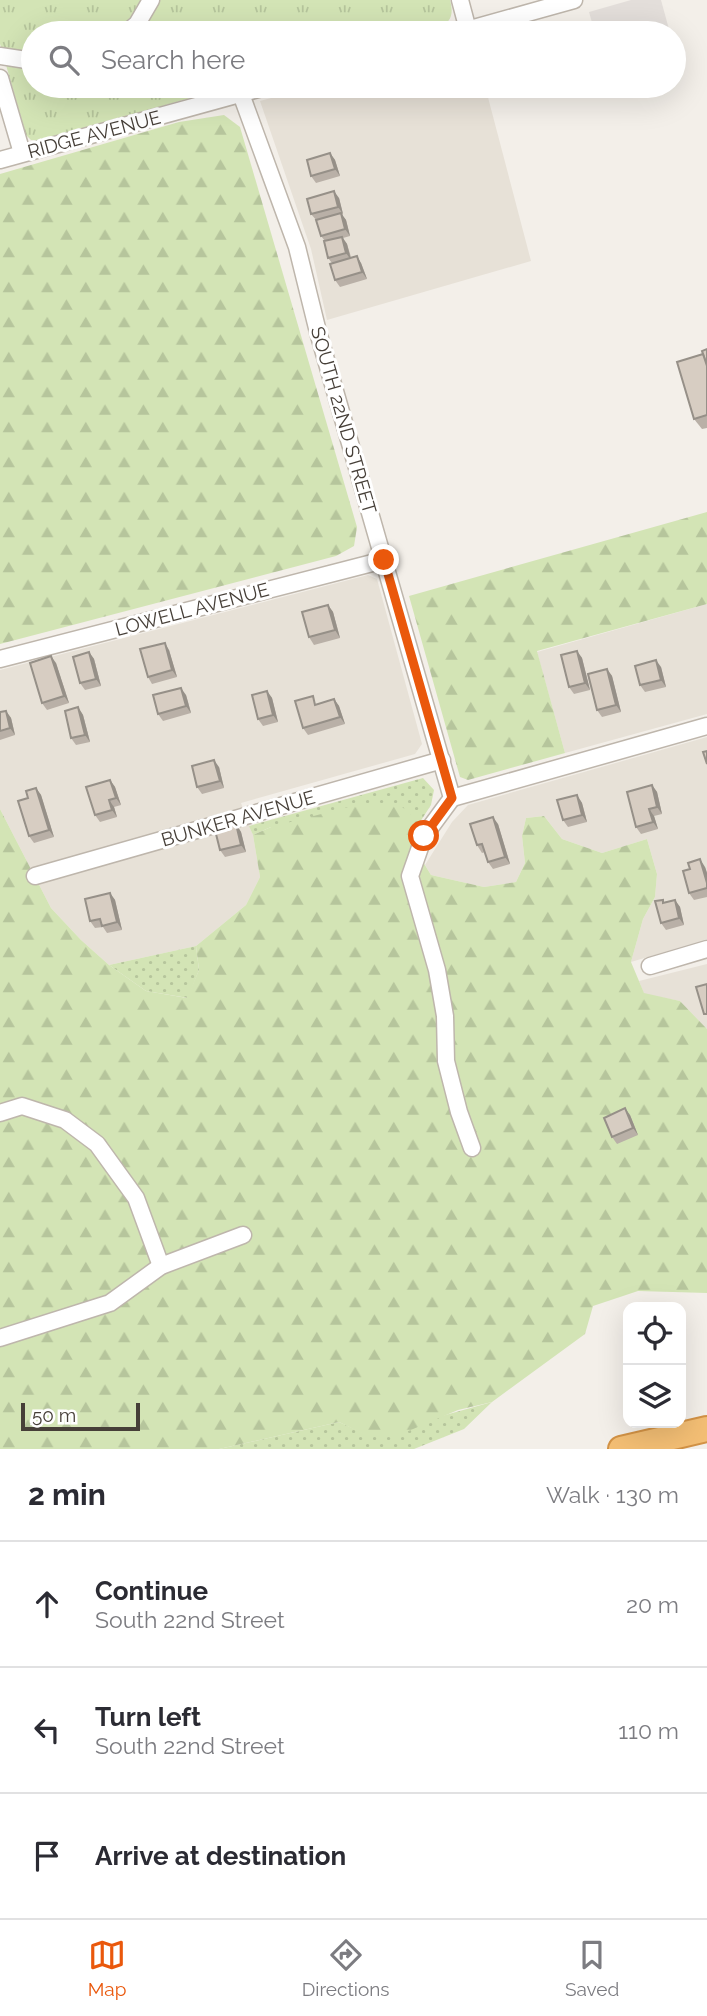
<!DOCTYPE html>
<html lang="en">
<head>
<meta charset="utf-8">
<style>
  :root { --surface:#fff; --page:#f2f2f3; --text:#2b2b33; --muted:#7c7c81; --line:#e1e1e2; --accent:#ea580c }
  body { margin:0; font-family:Raleway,sans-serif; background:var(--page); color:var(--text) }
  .controls { position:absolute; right:21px; bottom:21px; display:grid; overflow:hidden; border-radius:14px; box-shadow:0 7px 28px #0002 }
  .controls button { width:63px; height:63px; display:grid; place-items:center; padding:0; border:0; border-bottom:2px solid var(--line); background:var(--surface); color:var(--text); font:35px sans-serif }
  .scale { position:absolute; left:21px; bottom:18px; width:119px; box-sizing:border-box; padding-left:7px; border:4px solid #463f38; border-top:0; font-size:19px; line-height:24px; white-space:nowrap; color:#463f38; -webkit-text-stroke:5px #fff; paint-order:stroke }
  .stop { position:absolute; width:21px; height:21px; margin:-16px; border:5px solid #ea580c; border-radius:50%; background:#fff }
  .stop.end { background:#ea580c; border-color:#fff; box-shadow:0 2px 7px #0008 }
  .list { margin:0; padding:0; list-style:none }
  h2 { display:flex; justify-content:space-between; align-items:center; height:91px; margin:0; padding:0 28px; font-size:30px }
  h2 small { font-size:23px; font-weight:400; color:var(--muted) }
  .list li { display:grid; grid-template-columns:46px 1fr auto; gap:21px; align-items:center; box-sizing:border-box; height:126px; padding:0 28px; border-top:2px solid var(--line) }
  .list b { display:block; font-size:26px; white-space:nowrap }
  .list p { margin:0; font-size:23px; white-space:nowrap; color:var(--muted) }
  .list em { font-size:23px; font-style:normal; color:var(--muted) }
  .icon { flex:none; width:38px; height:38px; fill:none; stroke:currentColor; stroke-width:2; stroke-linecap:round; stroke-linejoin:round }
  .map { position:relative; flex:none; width:707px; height:1449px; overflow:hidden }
  .search { position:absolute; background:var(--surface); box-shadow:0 7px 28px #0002; left:21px; right:21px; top:21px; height:77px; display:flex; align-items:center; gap:18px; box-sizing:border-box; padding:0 24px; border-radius:38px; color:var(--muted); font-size:26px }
  .sheet { height:469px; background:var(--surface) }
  nav { display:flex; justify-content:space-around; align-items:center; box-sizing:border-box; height:98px; border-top:2px solid var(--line); background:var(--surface); font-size:19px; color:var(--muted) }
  nav a { display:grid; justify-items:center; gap:4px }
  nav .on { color:var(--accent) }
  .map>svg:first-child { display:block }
</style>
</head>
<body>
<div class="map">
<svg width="707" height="1449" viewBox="0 0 707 1449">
  <defs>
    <pattern id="grass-dots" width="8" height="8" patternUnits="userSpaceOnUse" patternTransform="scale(1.75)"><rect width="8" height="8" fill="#d3e4b5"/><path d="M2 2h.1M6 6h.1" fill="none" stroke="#b6c59c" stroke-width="1.8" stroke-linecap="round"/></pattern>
    <pattern id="forest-firs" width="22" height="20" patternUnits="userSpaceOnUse" patternTransform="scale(1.75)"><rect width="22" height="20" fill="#d3e4b5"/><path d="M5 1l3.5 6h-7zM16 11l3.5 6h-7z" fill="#b6c59c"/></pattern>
    <pattern id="park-tufts" width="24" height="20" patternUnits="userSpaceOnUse" patternTransform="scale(1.75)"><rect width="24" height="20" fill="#d3e4b5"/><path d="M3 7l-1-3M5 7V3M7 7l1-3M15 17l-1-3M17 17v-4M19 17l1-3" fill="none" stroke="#b6c59c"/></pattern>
  </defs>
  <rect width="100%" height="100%" fill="#f3efe9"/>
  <g fill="#e7e1d7">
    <path d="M316,86H485L531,261L327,320L311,249L260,101Z"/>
    <path d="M368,575L377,579L422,744L415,754L241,803L253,835L260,877L246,905L196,946L109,965L81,940L51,908L0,809V670Z"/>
    <path d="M707,604V714L565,753L537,652Z"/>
    <path d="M707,737V939L631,962L643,919L655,897L657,874L647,839L602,853L562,839L544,816L526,818L522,836L525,863L516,882L484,887L431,875L425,865L452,822L468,805Z"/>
    <path d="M707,964V1029L680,1001L644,994L639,981Z"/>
  </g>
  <path fill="#e3deda" d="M631,0H661L670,33H595L589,12Z"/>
  <g fill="url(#grass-dots)">
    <path d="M423,778L434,790L431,805L409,839L271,827L253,835L249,826Z"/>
    <path d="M196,946L199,970L188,998L146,991L109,965Z"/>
    <path d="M492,1402L464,1429L414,1449H219L339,1422L370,1436Z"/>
  </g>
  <g fill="url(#forest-firs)">
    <path d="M224,115L240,127L357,527L354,546L336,556L0,644V174L179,122Z"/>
    <path d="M707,512V604L537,651L565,753L468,780L460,777L409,596Z"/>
    <path d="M360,804L401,806L414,817L409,839L431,875L484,887L516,882L525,863L522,836L526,818L544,816L562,839L602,853L647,839L657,874L655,897L643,919L631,962L644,993L680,1001L707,1029V1293L638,1291L593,1306L585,1334L492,1402L458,1410L406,1432L370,1437L339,1422L219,1449H0V809L51,908L81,940L109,965L146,991L187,998L199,970L196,946L246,905L260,877L253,835L271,827Z"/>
  </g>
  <path fill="url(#park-tufts)" d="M0,0H450C458,28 436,27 415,33H33V86H232L40,141L31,140L26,135L0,44Z"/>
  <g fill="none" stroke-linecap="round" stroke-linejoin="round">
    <defs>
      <g id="minor">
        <path d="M460,0L468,30"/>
        <path d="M126,33L137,24L151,0"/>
        <path d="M456,33L574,0"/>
        <path d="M0,56L33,61"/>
        <path d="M0,78L22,153"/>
        <path d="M241,94L297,247L318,332L452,798L424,836L410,876L437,970L445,1016L446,1061L459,1112L472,1148"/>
        <path d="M0,160L269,86"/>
        <path d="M0,659L384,560"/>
        <path d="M452,798L707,726"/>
        <path d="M35,876L442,760"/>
        <path d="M650,966L707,949"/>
        <path d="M0,1113L22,1106L65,1120L97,1144L136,1198L161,1266"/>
        <path d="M0,1338L110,1303L161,1266L243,1235"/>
      </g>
      <path id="highway" d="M621,1449L707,1429"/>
    </defs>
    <use href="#minor" stroke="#beb6ac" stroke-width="19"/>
    <use href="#highway" stroke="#d29245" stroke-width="28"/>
    <use href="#minor" stroke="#fff" stroke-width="16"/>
    <use href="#highway" stroke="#f3be74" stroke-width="24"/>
  </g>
  <g fill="#b9b0a7">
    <path d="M330,153L335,160L340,176L316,183L311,176Z"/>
    <path d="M339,198L343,214L342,215L346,220L350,236L343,238L347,244L351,257L361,263L367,279L340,287L335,280L332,263L328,258L325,241L321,236L317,221L311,214Z"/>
    <path d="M707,349V428L702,429L694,419L703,354Z"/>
    <path d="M328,605L333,612L340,638L314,645L309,637Z"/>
    <path d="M169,650L177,677L152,684L148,677Z"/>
    <path d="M577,651L582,658L590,690L574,694L569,687Z"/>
    <path d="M89,652L94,659L101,686L85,690L80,683Z"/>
    <path d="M56,663L69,703L47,710L42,703Z"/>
    <path d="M661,667L666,687L645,692L640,685Z"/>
    <path d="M607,669L612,676L621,712L602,717L597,710Z"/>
    <path d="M267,691L272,698L278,722L263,726L258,719Z"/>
    <path d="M186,695L191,713L163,721L158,714Z"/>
    <path d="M334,699L339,706L345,724L308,735L303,728L318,704Z"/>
    <path d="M78,707L83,715L90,742L76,745L71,738Z"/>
    <path d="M6,711L11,718L15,735L0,740V712Z"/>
    <path d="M219,767L224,788L202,794L197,787Z"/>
    <path d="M110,780L115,787L121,805L114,807L117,817L100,822L95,815Z"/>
    <path d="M652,785L657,792L662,814L654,816L658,829L641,834L636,827Z"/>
    <path d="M36,788L41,795L54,837L34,843L29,836Z"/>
    <path d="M577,795L582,803L587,822L568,827L563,820Z"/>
    <path d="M236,824L241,832L246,852L225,857L220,850Z"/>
    <path d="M498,824L510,864L493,869L488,862L485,852L482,853L477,845Z"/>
    <path d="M705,867L707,873V897L694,900L689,893Z"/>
    <path d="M110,893L115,900L122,930L107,933L103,927L95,928L90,921Z"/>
    <path d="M663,900L664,902L675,900L680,907L684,925L666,930L661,923Z"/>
    <path d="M630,1115L638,1135L617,1144L612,1137Z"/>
  </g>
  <g fill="#969088">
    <path d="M330,153L335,160L340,176L335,169Z"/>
    <path d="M334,191L339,198L343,214L338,207Z"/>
    <path d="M341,213L346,220L350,236L345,229Z"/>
    <path d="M342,237L347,244L351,260L346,253Z"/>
    <path d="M357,256L361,263L367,279L362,272Z"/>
    <path d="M328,605L333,612L340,638L335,630Z"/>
    <path d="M165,643L169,650L177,677L172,670Z"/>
    <path d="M577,651L582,658L590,690L585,683Z"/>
    <path d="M89,652L94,659L101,686L96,679Z"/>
    <path d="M51,656L56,663L69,703L64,696Z"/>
    <path d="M656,660L661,667L666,687L661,680Z"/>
    <path d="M607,669L612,676L621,712L616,705Z"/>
    <path d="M181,688L186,695L191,713L186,706Z"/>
    <path d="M267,691L272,698L278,722L273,715Z"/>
    <path d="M334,699L339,706L345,724L340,717Z"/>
    <path d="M78,707L83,715L90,742L85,735Z"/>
    <path d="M6,711L11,718L15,735L10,728Z"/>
    <path d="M214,760L219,767L224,788L220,781Z"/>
    <path d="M110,780L115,787L121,805L116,798Z"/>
    <path d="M652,785L657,792L662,814L657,807Z"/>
    <path d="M36,788L41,795L54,837L49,830Z"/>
    <path d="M577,795L582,803L587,822L582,815Z"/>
    <path d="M109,800L114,807L117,817L112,810Z"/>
    <path d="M649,809L654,816L658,829L653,822Z"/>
    <path d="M493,817L498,824L510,864L505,857Z"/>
    <path d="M236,824L241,832L246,852L241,845Z"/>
    <path d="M700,859L705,867L707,873V883Z"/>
    <path d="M110,893L115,900L122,930L117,922Z"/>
    <path d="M675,900L680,907L684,925L679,918Z"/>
    <path d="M625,1108L630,1115L638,1135L633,1128Z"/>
  </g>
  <g fill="#d7cdc2" stroke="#969088" stroke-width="2">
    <path d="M330,153L335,169L311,176L307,160Z"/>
    <path d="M334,191L338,207L311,214L307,199Z"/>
    <path d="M341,213L345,229L321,236L316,220Z"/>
    <path d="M342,237L346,253L328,258L324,241Z"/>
    <path d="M357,256L362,272L335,280L330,264Z"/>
    <path d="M707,349V366L702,351Z"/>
    <path d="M703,354L707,366V415L694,419L677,362Z"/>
    <path d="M328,605L335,630L309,637L302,612Z"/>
    <path d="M165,643L172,670L148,677L140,649Z"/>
    <path d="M577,651L585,683L569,687L561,655Z"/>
    <path d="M89,652L96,679L80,683L73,657Z"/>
    <path d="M51,656L64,696L42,703L30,663Z"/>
    <path d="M656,660L661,680L640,685L635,666Z"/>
    <path d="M607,669L616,705L597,710L588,674Z"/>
    <path d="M181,688L186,706L158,714L153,695Z"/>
    <path d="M267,691L273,715L258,719L252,695Z"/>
    <path d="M313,696L315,705L334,699L340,717L303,728L295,701Z"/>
    <path d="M78,707L85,735L71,738L65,711Z"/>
    <path d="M6,711L10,728L0,731V712Z"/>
    <path d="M707,751V764L703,752Z"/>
    <path d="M214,760L220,781L197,787L192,766Z"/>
    <path d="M110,780L116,798L109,800L112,810L95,815L86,787Z"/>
    <path d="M652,785L657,807L649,809L653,822L636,827L627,792Z"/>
    <path d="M36,788L49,830L29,836L18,801L28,798L26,791Z"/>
    <path d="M577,795L582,815L563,820L557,800Z"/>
    <path d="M493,817L505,857L488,862L482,844L477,845L470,824Z"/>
    <path d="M236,824L241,845L220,850L215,830Z"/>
    <path d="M700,859L707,883V888L689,893L683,871L690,869L688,863Z"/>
    <path d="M110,893L117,922L102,926L100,919L90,921L85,899Z"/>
    <path d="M663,900V903L675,900L679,918L661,923L655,901Z"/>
    <path d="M707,984V1014H704L696,987Z"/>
    <path d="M625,1108L633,1128L612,1137L604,1118Z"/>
  </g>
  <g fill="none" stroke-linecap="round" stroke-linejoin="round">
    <path stroke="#ea580c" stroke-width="9" d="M384,560L452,798L424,836"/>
  </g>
  <g text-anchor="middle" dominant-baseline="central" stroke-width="6" stroke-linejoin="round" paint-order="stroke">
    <g font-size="19" fill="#463f38" stroke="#fff">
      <text transform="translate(94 134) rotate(-15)">RIDGE AVENUE</text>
      <text transform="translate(344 420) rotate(74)">SOUTH 22ND STREET</text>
      <text transform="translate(192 609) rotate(-15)">LOWELL AVENUE</text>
      <text transform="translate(238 818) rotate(-16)">BUNKER AVENUE</text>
    </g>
  </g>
</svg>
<div class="controls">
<button><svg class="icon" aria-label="locate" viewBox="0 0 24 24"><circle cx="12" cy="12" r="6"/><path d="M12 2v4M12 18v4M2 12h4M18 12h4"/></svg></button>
<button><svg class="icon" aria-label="layers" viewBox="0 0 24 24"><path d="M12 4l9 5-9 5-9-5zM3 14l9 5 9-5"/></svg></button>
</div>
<div class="scale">50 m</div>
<div class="stop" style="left:424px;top:836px"></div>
<div class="stop end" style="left:384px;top:560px"></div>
<div class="search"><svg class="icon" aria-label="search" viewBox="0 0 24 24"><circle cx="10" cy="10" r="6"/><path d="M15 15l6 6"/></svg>Search here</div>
</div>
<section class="sheet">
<h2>2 min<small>Walk · 130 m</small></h2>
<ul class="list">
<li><svg class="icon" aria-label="ahead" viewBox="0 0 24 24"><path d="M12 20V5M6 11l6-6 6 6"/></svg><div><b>Continue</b><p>South 22nd Street</p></div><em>20 m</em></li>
<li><svg class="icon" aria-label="left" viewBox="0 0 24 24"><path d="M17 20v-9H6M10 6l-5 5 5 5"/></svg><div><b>Turn left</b><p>South 22nd Street</p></div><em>110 m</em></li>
<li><svg class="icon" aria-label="arrive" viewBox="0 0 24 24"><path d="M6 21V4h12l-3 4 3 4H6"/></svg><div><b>Arrive at destination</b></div></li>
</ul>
</section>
<nav>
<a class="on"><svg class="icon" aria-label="map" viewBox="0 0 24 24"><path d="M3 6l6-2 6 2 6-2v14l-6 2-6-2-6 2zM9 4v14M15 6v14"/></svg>Map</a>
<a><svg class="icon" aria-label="directions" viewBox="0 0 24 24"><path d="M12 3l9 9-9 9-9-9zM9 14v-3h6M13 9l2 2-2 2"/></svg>Directions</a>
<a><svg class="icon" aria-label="saved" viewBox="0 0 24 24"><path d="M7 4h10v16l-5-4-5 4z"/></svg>Saved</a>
</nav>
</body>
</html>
